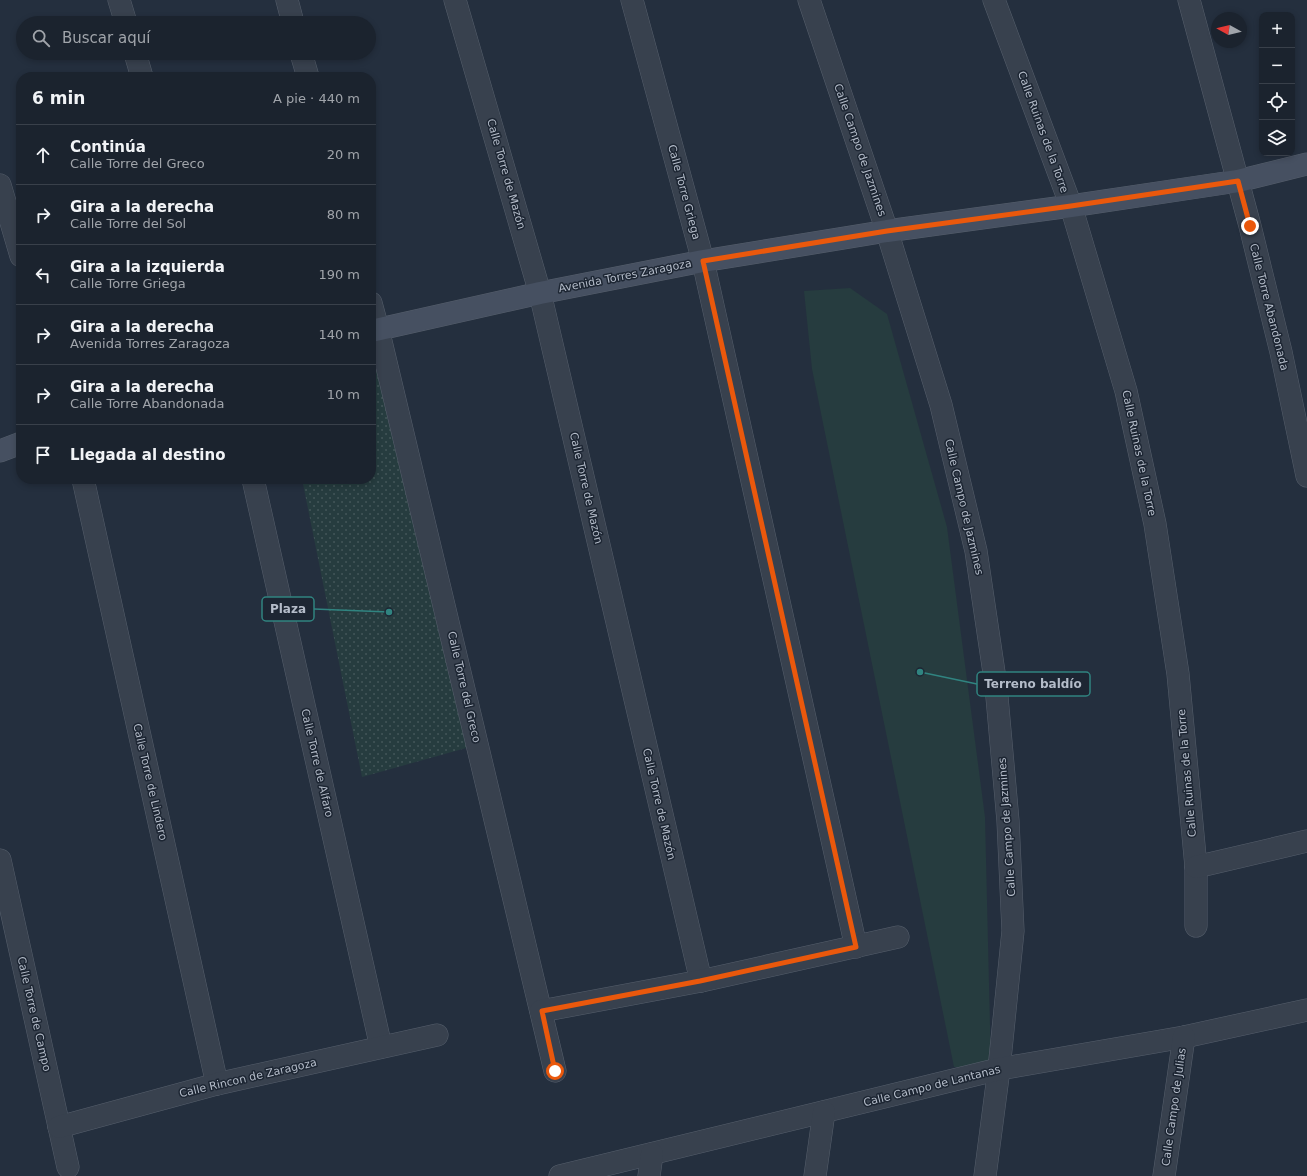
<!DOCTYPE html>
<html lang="es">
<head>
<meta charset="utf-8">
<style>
  :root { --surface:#1b232e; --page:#282f3a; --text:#f1f3f6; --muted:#a0a4aa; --line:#39404a }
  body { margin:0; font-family:"DejaVu Sans",sans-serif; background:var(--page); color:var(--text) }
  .controls { position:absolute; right:12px; top:12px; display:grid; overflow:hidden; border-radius:8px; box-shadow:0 2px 6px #0003 }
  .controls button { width:36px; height:36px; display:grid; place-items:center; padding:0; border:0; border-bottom:1px solid var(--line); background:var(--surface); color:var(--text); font:20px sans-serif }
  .compass { position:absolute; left:1211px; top:12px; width:36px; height:36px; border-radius:50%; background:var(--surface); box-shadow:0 2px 6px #0003; rotate:278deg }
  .stop { position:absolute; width:12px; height:12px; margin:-9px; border:3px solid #ea580c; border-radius:50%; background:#fff }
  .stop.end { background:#ea580c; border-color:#fff; box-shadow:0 1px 4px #0008 }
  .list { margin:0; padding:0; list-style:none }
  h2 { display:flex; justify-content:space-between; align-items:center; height:52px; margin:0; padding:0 16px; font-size:17px }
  h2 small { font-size:13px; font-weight:400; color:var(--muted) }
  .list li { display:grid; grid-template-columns:26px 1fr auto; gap:12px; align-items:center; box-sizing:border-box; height:60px; padding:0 16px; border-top:1px solid var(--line) }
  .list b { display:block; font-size:15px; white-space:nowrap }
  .list p { margin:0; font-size:13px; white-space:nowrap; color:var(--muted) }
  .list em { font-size:13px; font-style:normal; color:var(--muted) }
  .icon { flex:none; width:22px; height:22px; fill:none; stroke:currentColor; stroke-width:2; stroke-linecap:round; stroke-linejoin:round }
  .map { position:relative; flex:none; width:1307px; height:1176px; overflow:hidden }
  .search { position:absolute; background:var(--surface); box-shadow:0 2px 6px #0003; left:16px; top:16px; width:360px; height:44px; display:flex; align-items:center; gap:10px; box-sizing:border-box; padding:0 14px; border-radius:22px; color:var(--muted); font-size:15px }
  .panel { position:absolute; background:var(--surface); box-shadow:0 2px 6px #0003; left:16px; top:72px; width:360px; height:412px; border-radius:16px }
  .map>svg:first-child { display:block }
</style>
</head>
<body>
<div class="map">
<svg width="1307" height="1176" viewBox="0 0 1307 1176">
  <defs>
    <pattern id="park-dots" width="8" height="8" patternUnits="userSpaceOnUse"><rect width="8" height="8" fill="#263c3f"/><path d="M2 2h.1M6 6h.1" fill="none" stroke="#435659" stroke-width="1.8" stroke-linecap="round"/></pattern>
  </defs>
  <rect width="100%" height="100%" fill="#242f3e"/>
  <path fill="#263c3f" d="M850,288L887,314L947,527L985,817L991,1067H954L812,369L804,291Z"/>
  <path fill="url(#park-dots)" d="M396,356L477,745L362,777L302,479H371V364Z"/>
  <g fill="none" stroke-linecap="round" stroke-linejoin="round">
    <defs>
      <g id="street">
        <path d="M119,0L126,23"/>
        <path d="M287,0L293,23"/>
        <path d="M455,0L540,293L701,981"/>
        <path d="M632,0L703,261L856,947"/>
        <path d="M809,0L887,231L941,405L976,551L996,686L1008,821L1013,931L999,1069L985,1176"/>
        <path d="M994,0L1071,206L1126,391L1155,524L1178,674L1196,867V926"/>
        <path d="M1189,0L1250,226L1281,352L1307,476"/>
        <path d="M135,53L142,77"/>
        <path d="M301,53L308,77"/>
        <path d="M0,185L21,256"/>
        <path d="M371,303L378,329L555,1071"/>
        <path d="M83,479L217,1084"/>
        <path d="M253,479L381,1047"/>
        <path d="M0,860L68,1167"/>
        <path d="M1196,867L1307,841"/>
        <path d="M541,1011L701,981L898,937"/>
        <path d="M59,1127L217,1084L437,1035"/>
        <path d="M560,1176L999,1069L1184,1037L1307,1010"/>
        <path d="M649,1176L652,1154"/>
        <path d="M815,1176L824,1112"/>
        <path d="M1164,1176L1184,1037"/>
      </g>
      <g id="secondary">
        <path d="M371,331L540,293L703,261L887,231L1071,206L1238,181L1307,164"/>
        <path d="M0,451L21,443"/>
      </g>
    </defs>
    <use href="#street" stroke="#565f6c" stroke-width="23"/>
    <use href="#secondary" stroke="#565f6c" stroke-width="23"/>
    <use href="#street" stroke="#38414e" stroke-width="22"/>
    <use href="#secondary" stroke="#465061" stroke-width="22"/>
  </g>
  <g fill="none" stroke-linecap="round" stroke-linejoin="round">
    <path stroke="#ea580c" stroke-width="5" d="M555,1071L542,1011L700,981L856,947L703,261L887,231L1071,206L1238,181L1250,226"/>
  </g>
  <g text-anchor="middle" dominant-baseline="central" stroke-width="3" stroke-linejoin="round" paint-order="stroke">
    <g font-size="11" fill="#b4bcc9" stroke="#1d2633">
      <text transform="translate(1043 132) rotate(70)">Calle Ruinas de la Torre</text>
      <text transform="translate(860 150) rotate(71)">Calle Campo de Jazmines</text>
      <text transform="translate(506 174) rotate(74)">Calle Torre de Mazón</text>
      <text transform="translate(684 192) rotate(75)">Calle Torre Griega</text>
      <text transform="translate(625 276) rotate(-11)">Avenida Torres Zaragoza</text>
      <text transform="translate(1269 307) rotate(76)">Calle Torre Abandonada</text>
      <text transform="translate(1139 453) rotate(78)">Calle Ruinas de la Torre</text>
      <text transform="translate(586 488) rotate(77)">Calle Torre de Mazón</text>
      <text transform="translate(964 507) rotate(77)">Calle Campo de Jazmines</text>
      <text transform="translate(464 687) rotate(77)">Calle Torre del Greco</text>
      <text transform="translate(317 763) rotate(77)">Calle Torre de Alfaro</text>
      <text transform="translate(1187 773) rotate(-95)">Calle Ruinas de la Torre</text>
      <text transform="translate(150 782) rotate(77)">Calle Torre de Lindero</text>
      <text transform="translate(659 804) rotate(77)">Calle Torre de Mazón</text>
      <text transform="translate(1007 827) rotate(-94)">Calle Campo de Jazmines</text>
      <text transform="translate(34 1014) rotate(77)">Calle Torre de Campo</text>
      <text transform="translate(248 1078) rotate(-13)">Calle Rincon de Zaragoza</text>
      <text transform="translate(932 1086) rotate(-14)">Calle Campo de Lantanas</text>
      <text transform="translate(1174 1107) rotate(-82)">Calle Campo de Julias</text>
    </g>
  </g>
  <path fill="none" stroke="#308480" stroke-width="1.5" d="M389 612L314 609M920 672L977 684"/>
  <g fill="#308480" stroke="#1d2633" stroke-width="1.5">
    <circle cx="389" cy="612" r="4"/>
    <circle cx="920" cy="672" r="4"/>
  </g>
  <g fill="#1d2633" stroke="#308480" stroke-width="1.5">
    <rect x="262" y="597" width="52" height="24" rx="4"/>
    <rect x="977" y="672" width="113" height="24" rx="4"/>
  </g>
  <g font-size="12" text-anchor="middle" font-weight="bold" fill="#b4bcc9">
    <text x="288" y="613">Plaza</text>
    <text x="1033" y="688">Terreno baldío</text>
  </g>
</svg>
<div class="controls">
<button>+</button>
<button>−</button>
<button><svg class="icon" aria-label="locate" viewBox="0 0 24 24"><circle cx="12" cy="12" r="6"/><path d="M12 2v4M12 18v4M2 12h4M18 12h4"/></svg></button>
<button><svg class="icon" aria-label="layers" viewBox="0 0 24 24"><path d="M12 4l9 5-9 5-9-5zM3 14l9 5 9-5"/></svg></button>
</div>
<svg class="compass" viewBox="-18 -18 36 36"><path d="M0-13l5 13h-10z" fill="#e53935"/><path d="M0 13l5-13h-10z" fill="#a0a4aa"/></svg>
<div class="stop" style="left:555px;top:1071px"></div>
<div class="stop end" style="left:1250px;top:226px"></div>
<div class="search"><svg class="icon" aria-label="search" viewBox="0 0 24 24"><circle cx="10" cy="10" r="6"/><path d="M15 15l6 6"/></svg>Buscar aquí</div>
<section class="panel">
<h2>6 min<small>A pie · 440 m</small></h2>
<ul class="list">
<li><svg class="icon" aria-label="ahead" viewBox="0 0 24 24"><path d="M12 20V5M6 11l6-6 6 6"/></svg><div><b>Continúa</b><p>Calle Torre del Greco</p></div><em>20 m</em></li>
<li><svg class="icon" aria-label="right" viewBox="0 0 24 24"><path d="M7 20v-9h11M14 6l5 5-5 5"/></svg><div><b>Gira a la derecha</b><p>Calle Torre del Sol</p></div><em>80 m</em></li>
<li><svg class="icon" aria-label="left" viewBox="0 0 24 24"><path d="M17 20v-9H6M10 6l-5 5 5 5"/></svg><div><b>Gira a la izquierda</b><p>Calle Torre Griega</p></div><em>190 m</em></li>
<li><svg class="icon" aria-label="right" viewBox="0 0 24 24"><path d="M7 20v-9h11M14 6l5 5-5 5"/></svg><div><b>Gira a la derecha</b><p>Avenida Torres Zaragoza</p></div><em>140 m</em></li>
<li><svg class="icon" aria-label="right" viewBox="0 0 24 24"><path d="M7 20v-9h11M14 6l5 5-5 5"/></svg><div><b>Gira a la derecha</b><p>Calle Torre Abandonada</p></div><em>10 m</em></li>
<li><svg class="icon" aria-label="arrive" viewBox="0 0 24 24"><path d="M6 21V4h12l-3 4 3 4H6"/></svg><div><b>Llegada al destino</b></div></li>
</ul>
</section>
</div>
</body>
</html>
